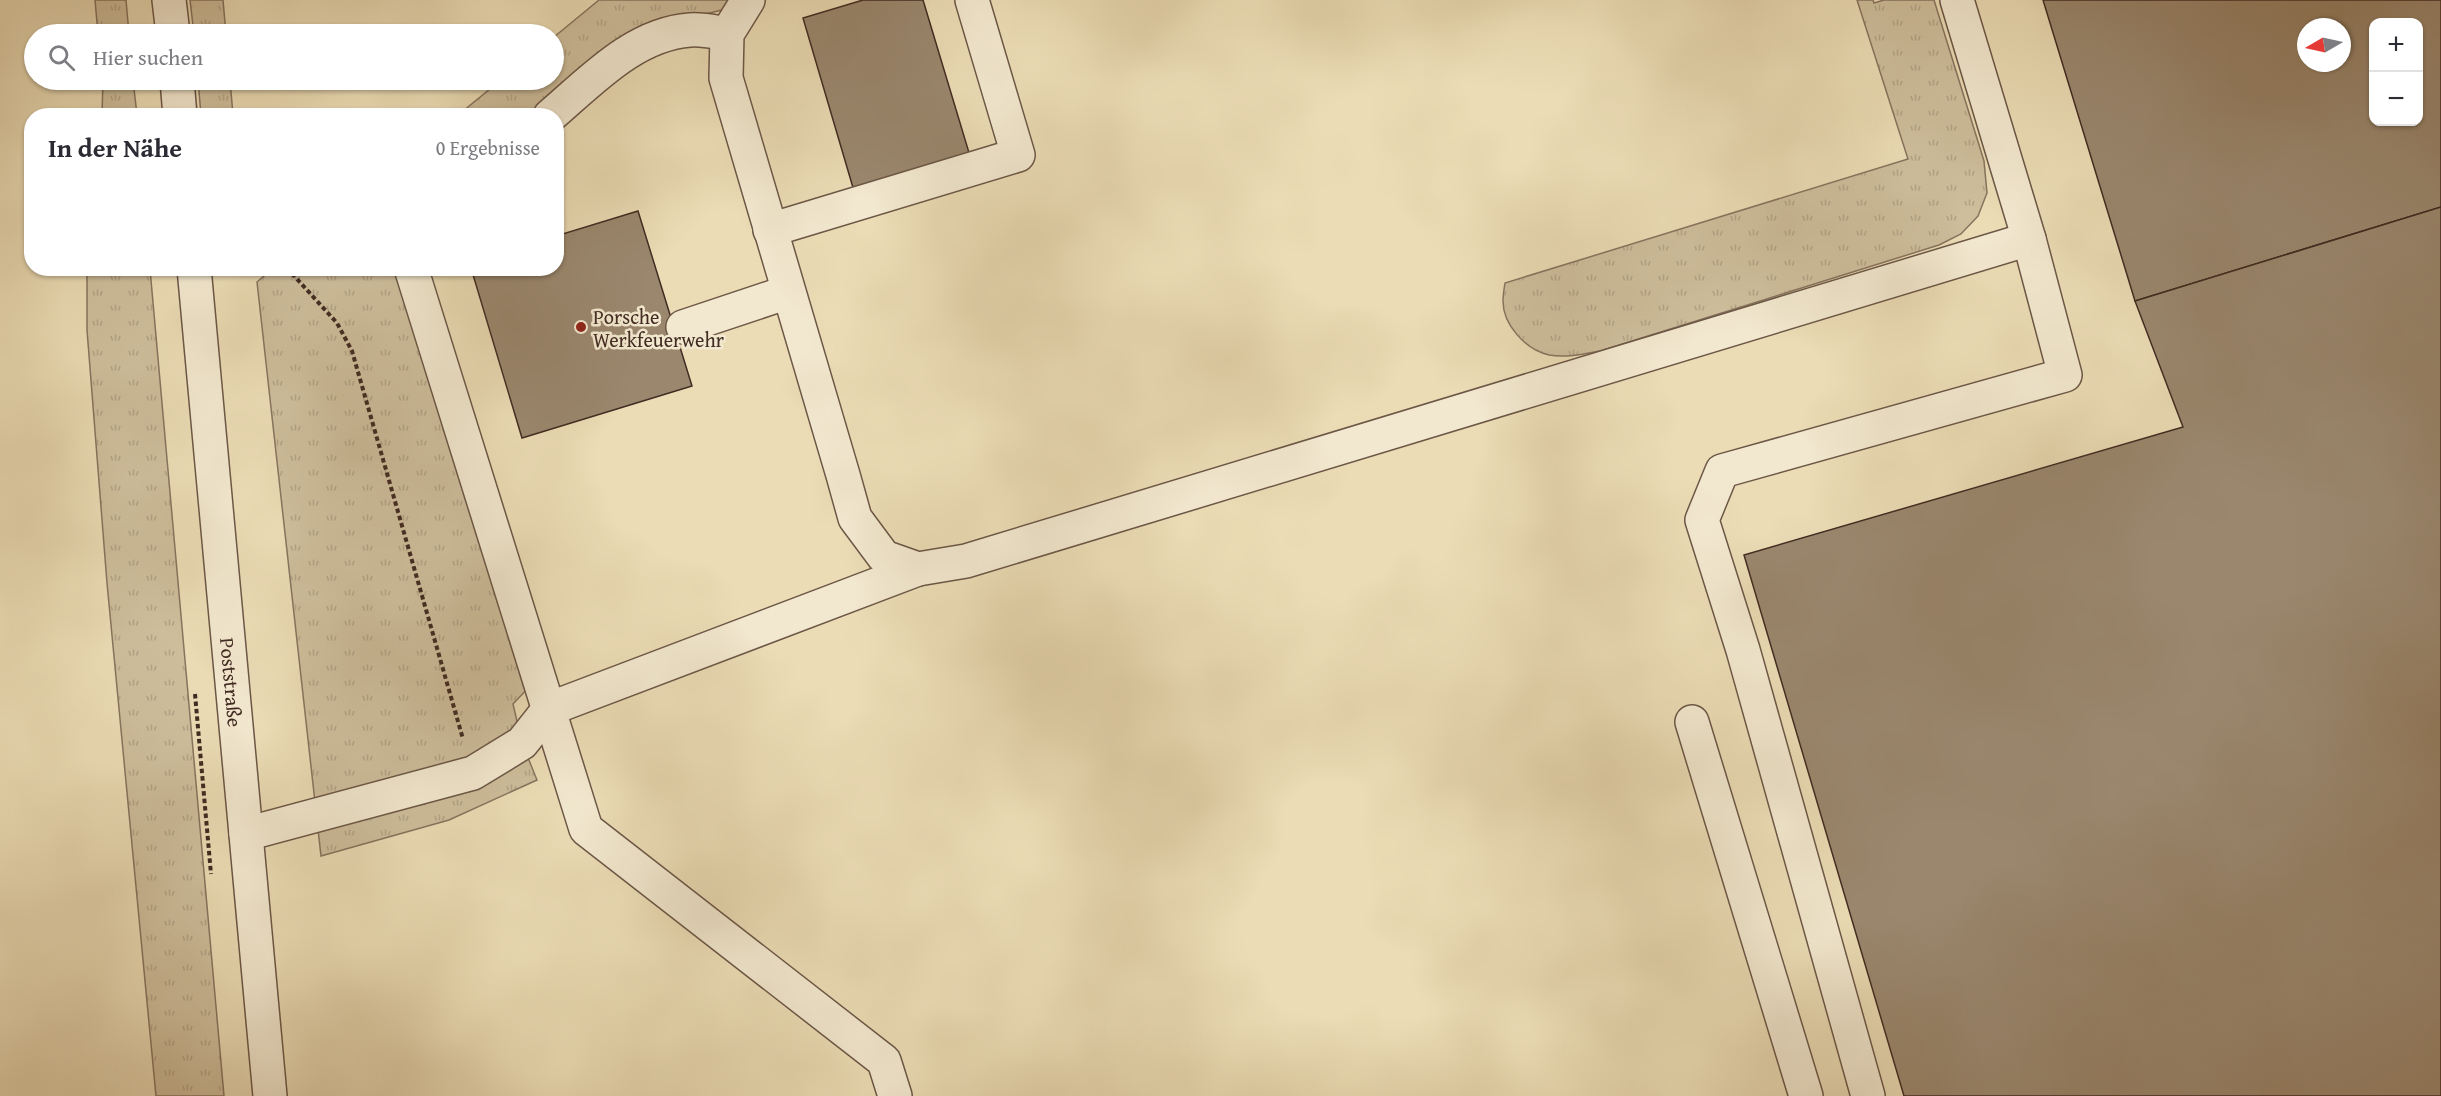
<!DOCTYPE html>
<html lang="de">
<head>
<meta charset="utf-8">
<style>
  :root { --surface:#fff; --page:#f7f7f7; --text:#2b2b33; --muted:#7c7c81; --line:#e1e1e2 }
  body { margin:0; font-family:"Gentium Book Plus",serif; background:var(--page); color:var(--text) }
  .controls { position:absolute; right:18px; top:18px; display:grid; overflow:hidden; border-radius:12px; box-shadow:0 2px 4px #0004 }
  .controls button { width:54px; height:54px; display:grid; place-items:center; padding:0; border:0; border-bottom:2px solid var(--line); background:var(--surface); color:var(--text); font:30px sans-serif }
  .compass { position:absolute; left:2297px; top:18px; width:54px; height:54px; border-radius:50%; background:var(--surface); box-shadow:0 2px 4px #0004; rotate:261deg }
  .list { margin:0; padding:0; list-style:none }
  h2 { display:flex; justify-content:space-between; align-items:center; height:78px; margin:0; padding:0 24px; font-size:26px }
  h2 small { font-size:20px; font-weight:400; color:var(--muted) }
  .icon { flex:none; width:33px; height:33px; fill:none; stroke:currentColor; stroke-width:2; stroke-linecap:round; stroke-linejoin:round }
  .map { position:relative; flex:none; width:2441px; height:1096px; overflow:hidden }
  .search { position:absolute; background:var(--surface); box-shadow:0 2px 4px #0004; left:24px; top:24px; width:540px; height:66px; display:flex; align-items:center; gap:15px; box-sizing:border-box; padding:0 21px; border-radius:33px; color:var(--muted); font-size:22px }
  .panel { position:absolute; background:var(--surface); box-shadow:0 2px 4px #0004; left:24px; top:108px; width:540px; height:168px; border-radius:24px }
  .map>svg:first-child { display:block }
</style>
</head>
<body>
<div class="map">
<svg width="2441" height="1096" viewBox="0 0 2441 1096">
  <defs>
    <pattern id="grass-tufts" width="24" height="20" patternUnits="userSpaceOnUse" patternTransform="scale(1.5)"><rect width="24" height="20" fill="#cebe9c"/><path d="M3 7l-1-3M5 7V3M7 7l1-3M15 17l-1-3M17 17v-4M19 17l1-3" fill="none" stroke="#b2a386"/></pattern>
  </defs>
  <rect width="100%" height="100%" fill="#ebdcb5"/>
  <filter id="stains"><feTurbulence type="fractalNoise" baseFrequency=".00333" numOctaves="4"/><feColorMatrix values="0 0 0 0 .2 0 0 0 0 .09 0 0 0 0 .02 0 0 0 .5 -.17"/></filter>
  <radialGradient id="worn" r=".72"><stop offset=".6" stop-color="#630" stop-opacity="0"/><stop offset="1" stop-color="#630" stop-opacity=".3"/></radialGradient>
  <g fill="url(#grass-tufts)" stroke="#88745f" stroke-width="1.5">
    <path d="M95,0H126L129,34H98Z"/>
    <path d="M190,0H223L226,34H194Z"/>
    <path d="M599,0H739L726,9L689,18L615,50L532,115L457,116L501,80H554V37Z"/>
    <path d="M1857,0H1873L1874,3L1884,0H1934L1984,161L1987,193L1978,216L1961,234L1939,245L1600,351C1584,354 1566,358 1549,355C1526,350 1503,325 1503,301C1503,295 1504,289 1505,283L1908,159Z"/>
    <path d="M103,80H133L137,115H102Z"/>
    <path d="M198,80H230L233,115H201Z"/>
    <path d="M87,269H150L224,1096H156L107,583L87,330Z"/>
    <path d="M272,269H406L530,686L513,704L522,743L537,780L449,820L321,856L257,282Z"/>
  </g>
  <g fill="#9a876e" stroke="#422b22" stroke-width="1.5" fill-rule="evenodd">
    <path d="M863,0H923L970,156L854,191L803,18Z"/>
    <path d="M2043,0H2441V207L2135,301ZM2374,22H2418V122H2374ZM2306,27H2342V63H2306Z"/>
    <path d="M2441,207V1096H1904L1744,555L2183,427L2135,301Z"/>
    <path d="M638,211L692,386L522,438L471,268H556V236Z"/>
  </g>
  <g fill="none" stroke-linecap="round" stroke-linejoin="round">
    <defs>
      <g id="minor">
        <path d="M169,0L173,34"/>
        <path d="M748,0L727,34L726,78L843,475L855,518L884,557L918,569L966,561L2029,239"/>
        <path d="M177,80L180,116"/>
        <path d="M550,116C591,81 634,34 690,30C702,29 715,32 727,34"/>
        <path d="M770,230L1018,155L972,0"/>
        <path id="s1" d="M194,268L270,1096"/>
        <path d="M411,268L586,829L884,1061L895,1096"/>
        <path d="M683,327L788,292"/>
        <path d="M1692,722L1806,1096"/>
        <path d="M246,834L473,773L522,743L549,709L918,569"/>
        <path d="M1868,1096L1743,650L1702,520L1722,471L2065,375L2029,239L1957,0"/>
      </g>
    </defs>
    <use href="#minor" stroke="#6c5747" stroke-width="36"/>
    <g stroke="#422b22" stroke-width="4" stroke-dasharray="4.5 3" stroke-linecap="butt">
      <path d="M287,268L337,323L352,351L463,739"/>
      <path d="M195,694L211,874"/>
    </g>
    <use href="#minor" stroke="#f2e8cf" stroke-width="33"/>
  </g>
  <circle fill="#8f2418" stroke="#f2e8cf" stroke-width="2" cx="581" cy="327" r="6"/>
  <g text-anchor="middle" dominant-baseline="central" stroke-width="5" stroke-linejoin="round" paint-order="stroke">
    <g font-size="20" fill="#422b22" stroke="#f2e8cf" text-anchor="start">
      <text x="593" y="316">Porsche<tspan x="593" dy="23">Werkfeuerwehr</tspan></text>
    </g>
    <g font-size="20" fill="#422b22" stroke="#f2e8cf">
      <text stroke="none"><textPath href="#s1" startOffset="416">Poststraße</textPath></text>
    </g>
  </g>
  <rect width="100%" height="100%" filter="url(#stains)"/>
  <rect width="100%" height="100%" fill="url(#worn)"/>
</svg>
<div class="controls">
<button>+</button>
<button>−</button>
</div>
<svg class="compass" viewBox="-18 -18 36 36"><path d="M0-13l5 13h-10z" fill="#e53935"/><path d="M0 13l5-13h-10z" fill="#7c7c81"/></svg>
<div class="search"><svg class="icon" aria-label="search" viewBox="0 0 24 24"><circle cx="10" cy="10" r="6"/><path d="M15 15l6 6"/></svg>Hier suchen</div>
<section class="panel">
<h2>In der Nähe<small>0 Ergebnisse</small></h2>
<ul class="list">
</ul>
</section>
</div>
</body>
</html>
